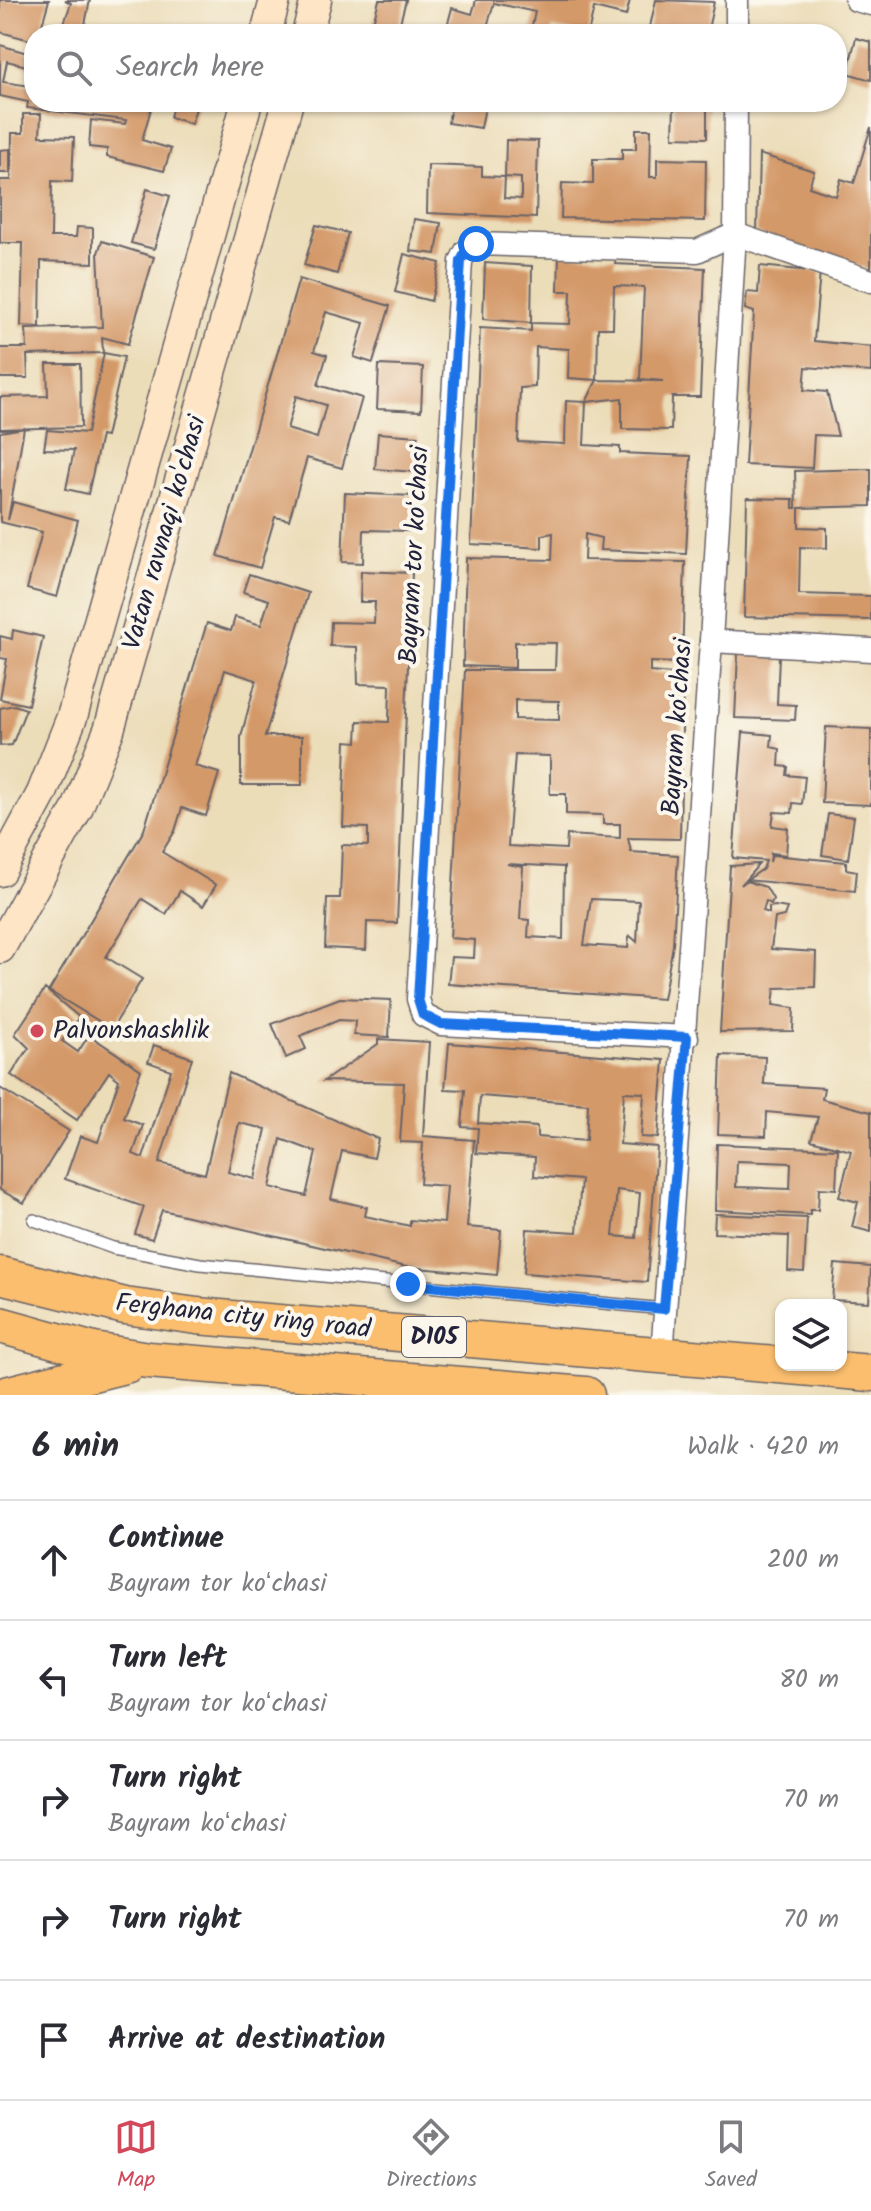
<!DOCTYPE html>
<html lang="en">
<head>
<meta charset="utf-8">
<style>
  :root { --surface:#fff; --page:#f2f2f3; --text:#2b2b33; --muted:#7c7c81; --line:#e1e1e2; --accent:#d1495b }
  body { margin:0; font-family:Kalam,sans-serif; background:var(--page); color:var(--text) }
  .controls { position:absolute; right:24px; bottom:24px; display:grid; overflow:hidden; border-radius:16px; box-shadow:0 2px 6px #0004 }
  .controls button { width:72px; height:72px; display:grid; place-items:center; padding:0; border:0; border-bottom:2px solid var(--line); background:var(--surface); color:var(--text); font:40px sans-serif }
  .stop { position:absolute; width:24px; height:24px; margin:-18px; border:6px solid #1a73e8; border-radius:50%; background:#fff }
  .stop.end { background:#1a73e8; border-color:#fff; box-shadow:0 2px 8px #0008 }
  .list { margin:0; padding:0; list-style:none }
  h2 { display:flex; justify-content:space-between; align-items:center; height:104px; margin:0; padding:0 32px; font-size:34px }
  h2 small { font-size:26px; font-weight:400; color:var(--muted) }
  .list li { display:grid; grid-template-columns:52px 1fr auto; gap:24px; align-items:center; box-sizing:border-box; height:120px; padding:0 32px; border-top:2px solid var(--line) }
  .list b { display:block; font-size:30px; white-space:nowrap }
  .list p { margin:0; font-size:26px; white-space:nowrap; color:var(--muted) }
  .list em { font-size:26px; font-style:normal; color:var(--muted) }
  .icon { flex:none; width:44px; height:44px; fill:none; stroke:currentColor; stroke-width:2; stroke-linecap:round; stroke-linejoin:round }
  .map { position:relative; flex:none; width:871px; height:1395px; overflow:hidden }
  .search { position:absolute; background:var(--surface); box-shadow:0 2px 6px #0004; left:24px; right:24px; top:24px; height:88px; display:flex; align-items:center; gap:20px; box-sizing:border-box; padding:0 28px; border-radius:32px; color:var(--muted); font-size:30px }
  .sheet { height:704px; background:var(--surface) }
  nav { display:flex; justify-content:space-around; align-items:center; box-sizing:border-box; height:112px; border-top:2px solid var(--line); background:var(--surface); font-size:22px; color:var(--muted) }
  nav a { display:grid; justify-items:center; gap:4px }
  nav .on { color:var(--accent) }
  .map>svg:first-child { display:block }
</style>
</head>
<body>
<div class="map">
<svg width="871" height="1395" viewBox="0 0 871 1395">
  <rect width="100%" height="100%" fill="#fbf7ec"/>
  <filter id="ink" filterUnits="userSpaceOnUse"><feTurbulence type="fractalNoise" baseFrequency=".0125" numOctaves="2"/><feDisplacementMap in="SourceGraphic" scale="16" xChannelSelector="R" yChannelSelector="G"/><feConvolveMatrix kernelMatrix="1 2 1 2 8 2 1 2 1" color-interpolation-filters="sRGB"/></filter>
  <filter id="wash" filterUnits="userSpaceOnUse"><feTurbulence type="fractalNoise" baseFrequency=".006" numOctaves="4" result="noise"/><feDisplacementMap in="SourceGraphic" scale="32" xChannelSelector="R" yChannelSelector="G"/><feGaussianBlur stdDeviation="1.8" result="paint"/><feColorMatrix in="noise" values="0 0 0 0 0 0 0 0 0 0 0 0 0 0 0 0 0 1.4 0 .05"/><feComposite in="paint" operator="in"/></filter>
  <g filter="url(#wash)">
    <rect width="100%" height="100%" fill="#ecddb9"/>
    <g id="blocks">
      <g fill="#d49969" fill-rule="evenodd">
        <path d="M0,0H49L42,25L62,29L71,3L65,0H90L83,34H34V41L0,32Z"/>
        <path d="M379,0H406L397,34H370Z"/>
        <path d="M476,0H630L626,16L594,8L588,34L552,28L551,34H530L535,12L494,3L485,34H445L452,8L472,14Z"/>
        <path d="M656,0L714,2L707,34L649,31Z"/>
        <path d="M89,25L121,29L120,34H88Z"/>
        <path d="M856,38L871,42V80L847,73Z"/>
        <path d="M0,45L34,55V68L7,61L3,82L30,86L34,71V102H153L142,140L171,149L164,171L107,157V149L89,147L91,120L125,124L126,120L27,108L28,102L0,96Z"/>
        <path d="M174,102H198L191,124L170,117Z"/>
        <path d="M452,102H486L481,128L448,123Z"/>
        <path d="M653,102H707V138L673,137L674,105Z"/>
        <path d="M23,114H41L40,136L74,137L72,182L52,181L51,237H76L77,227L93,228V263L41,261L40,327L21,326L23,243H0V180H11L12,133H23Z"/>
        <path d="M871,127V270L757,233L759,154L814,171L809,187L836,196L841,179L854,183Z"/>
        <path d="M636,129H651L650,177H657V159L706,160L705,221L561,218L562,183L593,184V159H622V149H636Z"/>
        <path d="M506,140L538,141L536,218L427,213L428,165L482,167V176L505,177L504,198L521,199V178L505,177Z"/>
        <path d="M10,149V173H0V150Z"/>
        <path d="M147,189L170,196L154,249L131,243Z"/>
        <path d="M414,219L441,223L436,254L410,251Z"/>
        <path d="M316,225L348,233L337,274L304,265Z"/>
        <path d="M102,241L154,257L128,344L102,337L103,353L27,355L28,378H0V348H27L26,329L102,327L98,253Z"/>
        <path d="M404,254L440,263L431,301L395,292Z"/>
        <path d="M559,254L616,257L615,264L705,268L700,397H672L671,430L622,429V398L586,402L597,380L663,381L640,379L644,287L614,286L613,328H598L597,380L568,378L569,349L536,347L535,387L520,388L518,442L565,444L566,401L586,402L584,445L620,447V453L691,456L686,554L600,550L601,538L585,534L584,560L685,562L682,663L650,662V672L683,675L680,839L628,838L631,852L678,855L673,945L663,999L448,984L451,957L474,958L475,940L450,938L465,670H555L556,643L515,642V668L463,666L466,558L552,560L553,533L542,535V548L471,544L480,328L531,331V323L483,319L485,263L532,266L531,323L570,324L571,291H558ZM515,700L559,701V720L515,719ZM515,755L550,756V794H566V814L603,815V824H620V838L567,835L566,849L508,846ZM507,864L564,867L563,939L528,937L529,920L520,919L523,867ZM591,899L639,901L637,942L629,935L628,948L584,945Z"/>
        <path d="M760,266L820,272L814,341L871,347V372L806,367L804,390L827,392L838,436L814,435L812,468L745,465L754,312L745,309L747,292L758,293Z"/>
        <path d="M299,279L390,306L373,363L354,357L364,323L326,312L314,351L327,355L318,385L362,398L342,468L307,458L289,520L275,517L260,568L218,556ZM296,396L326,405L317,438L287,429Z"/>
        <path d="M104,353L124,357L106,437L101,436L88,494L66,489L74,450L44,449L47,430L87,433Z"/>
        <path d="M47,364H80L81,427L0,429V397L48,396Z"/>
        <path d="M379,365L423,367L421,411L377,409Z"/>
        <path d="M24,428L8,520L13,502L78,520L57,597L27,589L42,532L0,522V432Z"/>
        <path d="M378,433L418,436L415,472L375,469Z"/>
        <path d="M871,469V506L799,508V527L827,528V548L800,547L799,594L871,596V620L744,617L747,498L793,499V508H796L795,471Z"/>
        <path d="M345,493L413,496L411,531L364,530L363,563L342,562Z"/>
        <path d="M361,571L412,573L397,923L367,922L366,950L325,948L327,898H340L342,845L368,846V828L343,827L346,741L357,742L358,721L389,722L390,685L358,684L357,647L330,646L331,622L374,623L375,602H360Z"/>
        <path d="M249,574L308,593L265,736H302V785H241V737L256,680L225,670L195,766L219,773L206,816L182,808L175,831L162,852L216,885L203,906L180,891L166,914L142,899L106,957L142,979L112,1029L49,991L144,830L207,623L231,631L235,617L261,625L269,600L243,592Z"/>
        <path d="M13,630L43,637L28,705L0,699L7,659L0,658V636L12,639Z"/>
        <path d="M738,653L779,655L777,704L796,705L795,720L735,718Z"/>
        <path d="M14,705L26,709L12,745L0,746V708Z"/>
        <path d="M826,727L871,729V805L822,803Z"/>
        <path d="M743,732L772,735L771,747L780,749L779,766L788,767L787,775L805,777L802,804L793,803L792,813L774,812L772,826L788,828L786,855L771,853L770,862L772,855L846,862V869L857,871L855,891L747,880L763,869L766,861L733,858Z"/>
        <path d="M828,814L854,817L848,859L822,855Z"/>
        <path d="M759,864L741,885L746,881L766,887L773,899L771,904L766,901L763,911L769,913V907L775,906L787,908L784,916L775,918L771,949L816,952L815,987L775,988L773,1005L794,1008L793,1031L720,1032L730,866Z"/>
        <path d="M45,989L79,1017L62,1041L78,1052L89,1035L141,1070L124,1118L143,1125L133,1154L143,1158L171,1070L148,1062L154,1045L192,1058L159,1163L205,1174L229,1073L378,1139L374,1158L342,1151L331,1199L367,1207L365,1216L410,1226V1220L444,1223L447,1186L420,1184L423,1143L400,1142L404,1083L324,1081L378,1044V1039L429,1042L423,1136L474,1140L467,1227L501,1230L497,1275L406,1267L162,1210L152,1239L135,1234L144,1207L65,1179L80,1136L98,1142L119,1080L109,1072L77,1120L11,1075L29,1048L15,1034ZM239,1123L266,1129L255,1179L228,1172ZM281,1139L316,1152L306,1196L270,1187Z"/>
        <path d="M340,998L391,1000L389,1037L354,1035L355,1021L339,1020L300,1036L306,1049L286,1058L272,1024Z"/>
        <path d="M449,1043L664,1060L658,1138L641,1137L644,1093L624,1092L620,1144L657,1147L647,1282L524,1273L527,1229L577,1232L581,1180L534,1176L535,1157L476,1153L478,1128L462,1127L465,1090L445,1089ZM480,1096L588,1104L586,1141L537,1137V1127L478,1123ZM617,1190L640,1193L636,1238L613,1236Z"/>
        <path d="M721,1055L765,1057L764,1084L824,1088L822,1099L871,1112V1232L852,1227L858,1202L839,1197L851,1151L811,1140L818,1117L767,1112L766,1136L718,1134Z"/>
        <path d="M0,1088L69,1131L24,1203L0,1190Z"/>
        <path d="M717,1144L838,1149L836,1189L819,1188L818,1210H810V1215L715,1210ZM737,1161L791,1163L790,1189L736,1187Z"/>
        <path d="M715,1214L807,1218L804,1272L788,1271L789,1236L714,1233Z"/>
        <path d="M835,1264L871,1267L869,1302L832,1300Z"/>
      </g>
    </g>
  </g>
  <g filter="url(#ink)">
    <use href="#blocks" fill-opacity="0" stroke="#696367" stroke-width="2"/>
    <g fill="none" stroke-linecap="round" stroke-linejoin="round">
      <defs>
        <path id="service" d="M34,1220L113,1248L200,1264L664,1309"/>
        <g id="minor">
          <path d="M856,0L871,4"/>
          <path d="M737,34V0"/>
          <path d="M711,641L871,650"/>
          <path d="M687,1037L441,1024L423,1015L418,999L461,261L466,251L476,244L697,251L735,234L871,281"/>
          <path d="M662,1356L711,641L735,234L736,102"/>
        </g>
        <g id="secondary">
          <path d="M266,34L275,0"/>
          <path d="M307,34L316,0"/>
          <path d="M0,871L42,793L72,717L247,102"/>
          <path d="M0,948L77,809L109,730L288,102"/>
        </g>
        <g id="trunk">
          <path d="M0,1275L125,1306L197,1316L871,1373"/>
          <path d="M0,1325L94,1351L148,1360L586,1395"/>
          <path d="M6,1395L128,1364"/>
        </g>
      </defs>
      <use href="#service" stroke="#696367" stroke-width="14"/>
      <use href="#minor" stroke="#696367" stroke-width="25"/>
      <use href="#secondary" stroke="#696367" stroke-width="33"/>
      <use href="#trunk" stroke="#696367" stroke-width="39"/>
      <use href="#service" stroke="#fff" stroke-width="11"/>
      <use href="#minor" stroke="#fff" stroke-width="22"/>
      <use href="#secondary" stroke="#fde5c5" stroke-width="30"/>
      <use href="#trunk" stroke="#fabe6e" stroke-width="36"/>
    </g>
  </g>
  <g fill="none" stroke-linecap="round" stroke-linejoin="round" filter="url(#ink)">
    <path stroke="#1a73e8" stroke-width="10" d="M408,1284L664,1309L687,1037L441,1024L423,1015L418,999L461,261L466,251L476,244"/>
  </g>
  <circle fill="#d1495b" stroke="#fbf7ec" stroke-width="3" cx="37" cy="1031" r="8"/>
  <g text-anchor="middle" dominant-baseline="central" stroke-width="8" stroke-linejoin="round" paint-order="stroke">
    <rect fill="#fbf7ec" stroke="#636270" stroke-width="2" x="402" y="1317" width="64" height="40" rx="6"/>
    <g font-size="24" font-weight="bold" fill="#22223b">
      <text x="434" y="1337">D105</text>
    </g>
    <g font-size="26" fill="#22223b" stroke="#fbf7ec">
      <text transform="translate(165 533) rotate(-74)">Vatan ravnaqi ko'chasi</text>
      <text transform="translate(415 555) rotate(-87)">Bayram tor koʻchasi</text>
      <text transform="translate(678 727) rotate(-86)">Bayram koʻchasi</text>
      <text transform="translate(243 1317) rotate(6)">Ferghana city ring road</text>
    </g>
    <g font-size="26" fill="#22223b" stroke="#fbf7ec" text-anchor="start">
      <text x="53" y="1031">Palvonshashlik</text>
    </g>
  </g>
</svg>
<div class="controls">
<button><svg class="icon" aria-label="layers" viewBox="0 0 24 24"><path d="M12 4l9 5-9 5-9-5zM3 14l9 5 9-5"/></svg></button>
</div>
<div class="stop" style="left:476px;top:244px"></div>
<div class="stop end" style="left:408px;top:1284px"></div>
<div class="search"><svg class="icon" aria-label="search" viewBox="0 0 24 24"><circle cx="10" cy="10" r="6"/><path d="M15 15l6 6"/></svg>Search here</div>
</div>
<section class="sheet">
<h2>6 min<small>Walk · 420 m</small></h2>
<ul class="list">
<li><svg class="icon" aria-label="ahead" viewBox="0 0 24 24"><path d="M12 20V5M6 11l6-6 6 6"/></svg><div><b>Continue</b><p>Bayram tor koʻchasi</p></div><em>200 m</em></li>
<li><svg class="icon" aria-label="left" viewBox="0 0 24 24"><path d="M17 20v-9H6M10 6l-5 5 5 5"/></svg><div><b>Turn left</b><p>Bayram tor koʻchasi</p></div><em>80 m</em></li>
<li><svg class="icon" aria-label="right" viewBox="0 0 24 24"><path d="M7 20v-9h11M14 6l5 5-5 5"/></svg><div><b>Turn right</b><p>Bayram koʻchasi</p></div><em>70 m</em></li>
<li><svg class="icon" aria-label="right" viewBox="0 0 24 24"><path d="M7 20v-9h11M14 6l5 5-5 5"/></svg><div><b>Turn right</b></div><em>70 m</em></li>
<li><svg class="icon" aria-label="arrive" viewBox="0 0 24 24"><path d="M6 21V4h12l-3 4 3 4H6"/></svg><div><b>Arrive at destination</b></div></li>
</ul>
</section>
<nav>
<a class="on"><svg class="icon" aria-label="map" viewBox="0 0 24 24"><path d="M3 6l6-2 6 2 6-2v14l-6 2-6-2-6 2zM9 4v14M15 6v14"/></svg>Map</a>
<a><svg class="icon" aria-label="directions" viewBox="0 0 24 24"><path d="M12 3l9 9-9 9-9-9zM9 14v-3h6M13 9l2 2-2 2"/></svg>Directions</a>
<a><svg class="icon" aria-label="saved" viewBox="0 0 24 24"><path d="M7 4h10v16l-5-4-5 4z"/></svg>Saved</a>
</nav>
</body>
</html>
